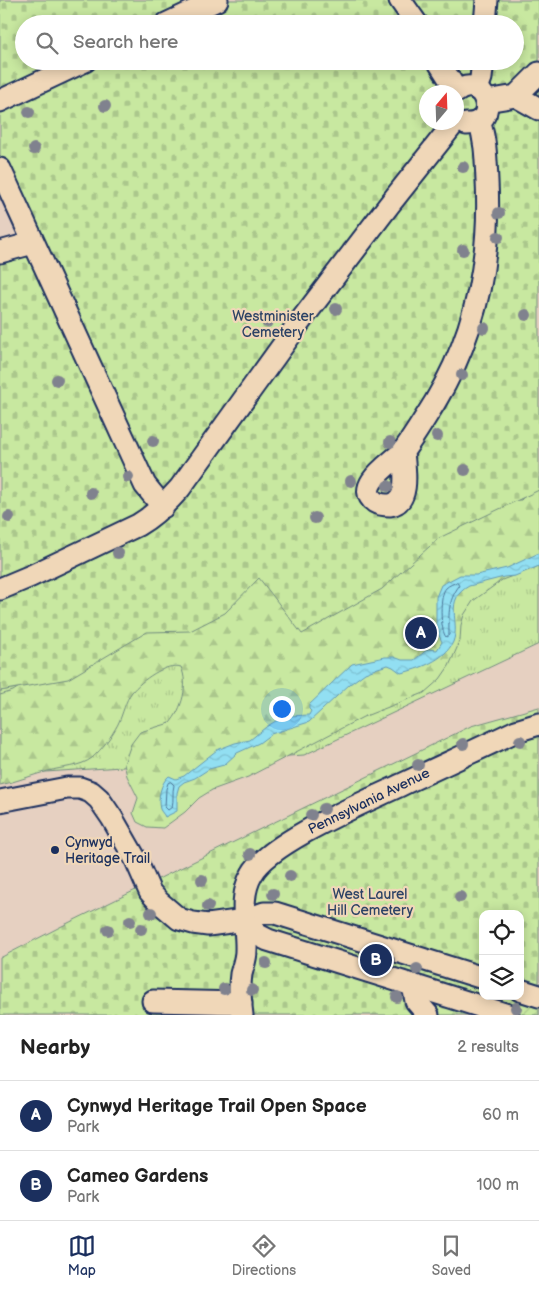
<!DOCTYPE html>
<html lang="en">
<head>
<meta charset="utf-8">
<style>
  :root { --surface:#fff; --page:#f2f2f2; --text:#222; --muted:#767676; --line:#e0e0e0; --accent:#1b2f5e }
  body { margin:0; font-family:"Balsamiq Sans",sans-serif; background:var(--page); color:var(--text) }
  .controls { position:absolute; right:15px; bottom:15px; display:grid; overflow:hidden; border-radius:10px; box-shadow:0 2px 12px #0003 }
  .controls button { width:45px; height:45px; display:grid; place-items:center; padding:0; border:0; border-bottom:1px solid var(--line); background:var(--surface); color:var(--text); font:25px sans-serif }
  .compass { position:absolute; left:419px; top:85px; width:45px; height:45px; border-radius:50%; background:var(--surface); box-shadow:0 2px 12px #0003; rotate:19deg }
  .you { position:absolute; left:281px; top:708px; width:18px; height:18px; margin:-12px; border:4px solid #fff; border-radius:50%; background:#1a73e8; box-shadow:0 0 0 8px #1a73e833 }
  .badge { display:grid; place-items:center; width:32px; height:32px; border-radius:50%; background:var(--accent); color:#fff; font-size:16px; font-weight:700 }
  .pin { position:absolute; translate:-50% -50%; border:2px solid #fff; box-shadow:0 1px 5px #0006 }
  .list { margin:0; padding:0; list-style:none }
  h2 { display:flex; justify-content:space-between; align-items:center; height:65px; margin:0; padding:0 20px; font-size:21px }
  h2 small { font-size:16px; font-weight:400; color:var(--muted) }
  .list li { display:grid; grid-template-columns:32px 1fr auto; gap:15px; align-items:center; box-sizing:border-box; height:70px; padding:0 20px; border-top:1px solid var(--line) }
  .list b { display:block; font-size:19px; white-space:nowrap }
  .list p { margin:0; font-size:16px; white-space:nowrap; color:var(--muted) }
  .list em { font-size:16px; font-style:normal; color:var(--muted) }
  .icon { flex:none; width:28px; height:28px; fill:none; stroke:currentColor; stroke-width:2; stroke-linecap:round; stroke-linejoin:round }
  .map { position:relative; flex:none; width:539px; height:1015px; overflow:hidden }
  .search { position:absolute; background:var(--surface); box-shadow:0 2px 12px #0003; left:15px; right:15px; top:15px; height:55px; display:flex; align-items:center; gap:12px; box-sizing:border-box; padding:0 18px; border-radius:28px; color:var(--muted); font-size:19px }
  .sheet { height:205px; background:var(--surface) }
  nav { display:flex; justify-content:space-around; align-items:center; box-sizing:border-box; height:70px; border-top:1px solid var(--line); background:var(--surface); font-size:14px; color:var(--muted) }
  nav a { display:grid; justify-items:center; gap:2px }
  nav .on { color:var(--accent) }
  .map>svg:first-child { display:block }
</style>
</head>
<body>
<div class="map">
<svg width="539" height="1015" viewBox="0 0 539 1015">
  <defs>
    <pattern id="grass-tufts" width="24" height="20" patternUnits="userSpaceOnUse" patternTransform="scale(1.25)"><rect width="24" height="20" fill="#c8e8a0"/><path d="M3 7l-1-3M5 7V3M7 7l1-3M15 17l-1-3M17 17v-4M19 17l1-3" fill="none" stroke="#abc78c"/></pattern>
    <pattern id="forest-firs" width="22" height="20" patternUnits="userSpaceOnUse" patternTransform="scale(1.25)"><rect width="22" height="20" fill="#c8e8a0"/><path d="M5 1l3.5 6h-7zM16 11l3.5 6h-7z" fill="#abc78c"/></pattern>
    <pattern id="cemetery-stones" width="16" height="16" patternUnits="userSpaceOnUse" patternTransform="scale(1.25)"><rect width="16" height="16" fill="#c8e8a0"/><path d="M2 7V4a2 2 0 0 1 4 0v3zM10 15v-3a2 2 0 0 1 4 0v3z" fill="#abc78c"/></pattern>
    <pattern id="garden-furrows" width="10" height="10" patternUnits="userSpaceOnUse" patternTransform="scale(1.25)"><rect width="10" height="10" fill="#c8e8a0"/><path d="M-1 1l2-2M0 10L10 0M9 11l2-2" fill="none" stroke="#abc78c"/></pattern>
    <pattern id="water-waves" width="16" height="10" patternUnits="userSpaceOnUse" patternTransform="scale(1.25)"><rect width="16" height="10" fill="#92dff2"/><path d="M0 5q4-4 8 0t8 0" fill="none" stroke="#7dc0d2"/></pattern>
  </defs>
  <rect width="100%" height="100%" fill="#e6d0c1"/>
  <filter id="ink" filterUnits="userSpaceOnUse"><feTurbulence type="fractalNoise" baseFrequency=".02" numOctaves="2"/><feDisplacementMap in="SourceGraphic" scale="10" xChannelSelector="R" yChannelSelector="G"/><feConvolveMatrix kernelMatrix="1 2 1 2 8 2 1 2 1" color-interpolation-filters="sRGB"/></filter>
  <g filter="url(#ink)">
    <path fill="url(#grass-tufts)" stroke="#728c7f" d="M539,490V644L304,755L0,775V691L68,679L439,538Z"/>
    <path fill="url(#forest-firs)" stroke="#728c7f" d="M539,479V566L502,580L473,601L464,615L461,625L460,641L449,666L440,679L424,693L363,717L248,777L212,790L199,798L185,812L163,828L147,827L137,822L133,813L138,798L127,776L124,764L131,744L140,732L170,723C182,709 189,685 181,667C166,662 141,681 132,692C125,701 123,714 118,724C112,736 102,749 92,758C80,767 62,767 48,771C32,775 16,782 0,785V695L13,691L43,671L250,577L409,543L512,500H521Z"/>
    <g fill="url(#cemetery-stones)" stroke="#728c7f" fill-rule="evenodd">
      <path d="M0,0H539V490L439,538L382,589L302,634L259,578L225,613L190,631L147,632L68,679L0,691V246L33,237L0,164ZM24,24H515V61H24ZM426,92H456V122H426Z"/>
      <path d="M539,707V1015H0V958L60,927L471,726ZM483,914H520V996H483Z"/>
    </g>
    <path fill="url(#garden-furrows)" stroke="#728c7f" d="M266,921L483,984V996H520L539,1002V1015H526L269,935L263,929Z"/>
    <path fill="url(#water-waves)" stroke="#6299b7" d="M539,553V566L515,576L504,577L469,586C443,600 461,622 453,642C445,660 419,669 401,673L393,667L388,665L378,668L365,673L350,684L309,722L271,734L259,743L237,753L224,765L209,769L195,778L184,782L179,786L177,793V811L165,817C164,814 161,812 160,809C157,799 161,782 169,776L176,779L184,776L217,750L235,743L250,740L266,727L279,719L289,716L309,715L311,711L309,709V705L352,664L385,657H394L402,660H414L428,649L437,650L442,642L436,629V597L441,585L460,575H476L507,568Z"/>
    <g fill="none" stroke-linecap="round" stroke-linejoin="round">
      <g stroke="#4b7599" stroke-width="1">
        <path d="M457,582L459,586C447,602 449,616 449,635L446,637C440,630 439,595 446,588C449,585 453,584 457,582Z"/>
        <path d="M171,782L174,785C172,792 174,800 172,807L168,810L165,807L166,789L168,783Z"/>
      </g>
      <defs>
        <g id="minor">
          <path d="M400,0L417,24"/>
          <path d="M166,24L217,0"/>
          <path d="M485,24L487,0"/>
          <path d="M438,61L457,91"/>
          <path d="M477,89L481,78L483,61"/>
          <path d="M456,92C484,70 503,125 466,124"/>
          <path d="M516,96L539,109"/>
          <path d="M0,101L85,61"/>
          <path d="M486,101L516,96L539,73"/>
          <path d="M0,169L145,485L163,507"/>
          <path d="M0,252L33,243"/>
          <path d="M403,452C404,466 411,503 390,505C385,505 380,505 375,502C352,485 397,460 404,450C415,435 425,418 435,402C476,334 491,259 487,181C486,160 486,141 479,121"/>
          <path d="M0,589L31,576L138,525C155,515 167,503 180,488L299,323L389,205L455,122"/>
          <path d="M0,801L67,788H80L91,792L99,799L112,818L136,860L150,892L159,902L179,919L193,923L208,925L245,920L264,913H275L483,978"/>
          <path d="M245,920L258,935L268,940L508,1015"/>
          <path d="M413,985L416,1001L428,1015"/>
          <path d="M520,990L539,996"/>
          <path d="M153,1001L241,1003"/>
          <path d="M242,1015C240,1001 239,988 241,974C243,966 246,959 246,951C247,925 238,898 252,874C269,842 368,801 403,784C441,766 479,749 516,731L539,724"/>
        </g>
      </defs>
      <use href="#minor" stroke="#1b2f5e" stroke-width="25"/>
      <use href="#minor" stroke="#f0d7b8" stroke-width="21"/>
    </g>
    <g fill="#80828e">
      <circle cx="105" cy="106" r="6"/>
      <circle cx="29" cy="112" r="6"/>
      <circle cx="34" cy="149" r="6"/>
      <circle cx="463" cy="167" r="6"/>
      <circle cx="499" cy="213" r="6"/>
      <circle cx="498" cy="237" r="6"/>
      <circle cx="463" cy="250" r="6"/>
      <circle cx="336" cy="309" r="6"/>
      <circle cx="526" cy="315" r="6"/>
      <circle cx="267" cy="322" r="6"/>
      <circle cx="484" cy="328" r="6"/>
      <circle cx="462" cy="375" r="6"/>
      <circle cx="57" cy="380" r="6"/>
      <circle cx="437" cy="436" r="6"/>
      <circle cx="153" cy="441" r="6"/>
      <circle cx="390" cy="442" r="6"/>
      <circle cx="465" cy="470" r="6"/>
      <circle cx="128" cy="477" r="6"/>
      <circle cx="351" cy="481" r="6"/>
      <circle cx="388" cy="486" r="6"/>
      <circle cx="91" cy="493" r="6"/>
      <circle cx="9" cy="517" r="6"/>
      <circle cx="315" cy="518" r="6"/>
      <circle cx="118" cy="553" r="6"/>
      <circle cx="520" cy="741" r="6"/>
      <circle cx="463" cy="744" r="6"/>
      <circle cx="418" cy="765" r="6"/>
      <circle cx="324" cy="809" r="6"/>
      <circle cx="311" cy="815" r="6"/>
      <circle cx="250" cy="854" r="6"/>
      <circle cx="290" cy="876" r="6"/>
      <circle cx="202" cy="880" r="6"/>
      <circle cx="273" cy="894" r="6"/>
      <circle cx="460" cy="897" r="6"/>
      <circle cx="208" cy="906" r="6"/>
      <circle cx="151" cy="913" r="6"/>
      <circle cx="130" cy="921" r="6"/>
      <circle cx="141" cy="929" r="6"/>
      <circle cx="108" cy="930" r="6"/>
      <circle cx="389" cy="960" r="6"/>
      <circle cx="266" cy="963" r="6"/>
      <circle cx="417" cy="969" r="6"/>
      <circle cx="224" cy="989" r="6"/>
      <circle cx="252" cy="990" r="6"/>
      <circle cx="397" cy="997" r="6"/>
      <circle cx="516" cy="1008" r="6"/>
    </g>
  </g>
  <circle fill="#1b2f5e" stroke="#f0d7b8" stroke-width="2" cx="55" cy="850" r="5"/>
  <g text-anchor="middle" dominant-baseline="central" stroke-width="4.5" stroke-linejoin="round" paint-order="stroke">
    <g font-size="14" fill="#2c4265" stroke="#f0d7b8">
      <text x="273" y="316">Westminister<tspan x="273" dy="16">Cemetery</tspan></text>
      <text x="370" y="894">West Laurel<tspan x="370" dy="16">Hill Cemetery</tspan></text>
    </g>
    <g font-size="14" fill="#1b2f5e" stroke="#f0d7b8">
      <text transform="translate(369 801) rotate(-26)">Pennsylvania Avenue</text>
    </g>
    <g font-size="14" fill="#1b2f5e" stroke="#f0d7b8" text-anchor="start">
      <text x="65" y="842">Cynwyd<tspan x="65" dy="16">Heritage Trail</tspan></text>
    </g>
  </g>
</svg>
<div class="controls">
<button><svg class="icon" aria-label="locate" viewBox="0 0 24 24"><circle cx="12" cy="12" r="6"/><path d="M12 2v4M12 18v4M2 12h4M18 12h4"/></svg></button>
<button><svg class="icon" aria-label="layers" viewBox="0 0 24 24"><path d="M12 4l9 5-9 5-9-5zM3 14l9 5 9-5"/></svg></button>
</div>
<svg class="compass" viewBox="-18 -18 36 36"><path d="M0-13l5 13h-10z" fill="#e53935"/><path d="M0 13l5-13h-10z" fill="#767676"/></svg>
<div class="you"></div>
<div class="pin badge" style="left:421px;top:633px">A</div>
<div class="pin badge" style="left:376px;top:960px">B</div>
<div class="search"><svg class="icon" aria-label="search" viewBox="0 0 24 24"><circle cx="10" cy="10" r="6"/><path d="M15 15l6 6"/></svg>Search here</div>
</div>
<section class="sheet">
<h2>Nearby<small>2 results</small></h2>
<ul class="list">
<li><span class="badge">A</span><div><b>Cynwyd Heritage Trail Open Space</b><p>Park</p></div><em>60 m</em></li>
<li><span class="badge">B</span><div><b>Cameo Gardens</b><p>Park</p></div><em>100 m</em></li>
</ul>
</section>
<nav>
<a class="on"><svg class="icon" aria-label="map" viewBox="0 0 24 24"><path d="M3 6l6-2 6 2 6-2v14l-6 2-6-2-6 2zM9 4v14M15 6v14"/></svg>Map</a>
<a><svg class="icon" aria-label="directions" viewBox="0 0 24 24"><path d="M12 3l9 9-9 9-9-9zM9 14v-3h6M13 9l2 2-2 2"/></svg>Directions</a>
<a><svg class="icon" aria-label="saved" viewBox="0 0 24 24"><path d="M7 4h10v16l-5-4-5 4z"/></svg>Saved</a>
</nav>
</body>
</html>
